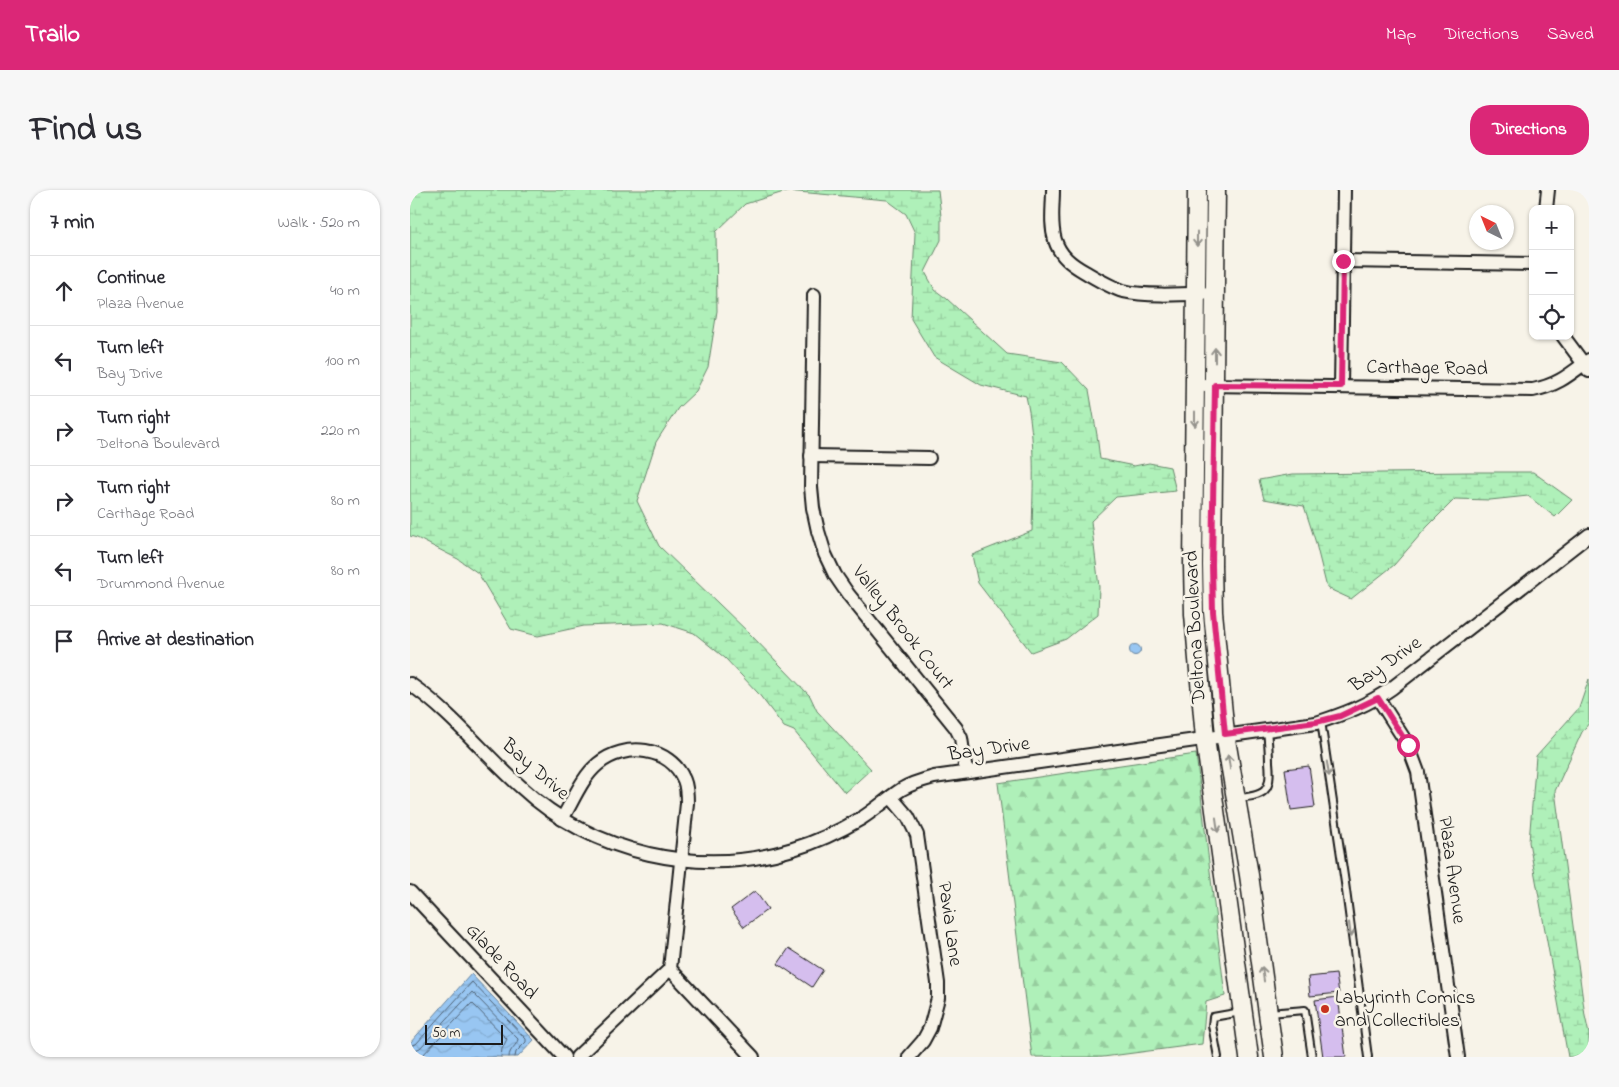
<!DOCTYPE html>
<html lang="en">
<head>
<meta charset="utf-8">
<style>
  :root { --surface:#fff; --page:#f7f7f7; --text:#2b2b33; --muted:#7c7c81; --line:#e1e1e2; --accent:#db2777 }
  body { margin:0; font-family:"Indie Flower",sans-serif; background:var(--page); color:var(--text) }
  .controls { position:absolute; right:15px; top:15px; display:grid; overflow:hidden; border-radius:10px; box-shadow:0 1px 4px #0004 }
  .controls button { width:45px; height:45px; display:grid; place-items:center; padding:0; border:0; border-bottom:1px solid var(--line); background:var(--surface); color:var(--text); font:25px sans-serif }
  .compass { position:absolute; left:1059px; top:15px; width:45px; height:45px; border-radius:50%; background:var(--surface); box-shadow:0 1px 4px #0004; rotate:317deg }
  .scale { position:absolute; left:15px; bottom:12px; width:78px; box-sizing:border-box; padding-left:5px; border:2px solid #1c1c1c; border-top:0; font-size:14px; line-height:18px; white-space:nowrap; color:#1c1c1c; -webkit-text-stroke:4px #f7f3e8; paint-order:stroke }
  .stop { position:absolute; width:15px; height:15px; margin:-11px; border:4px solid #db2777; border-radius:50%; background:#fff }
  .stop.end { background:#db2777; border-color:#fff; box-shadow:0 1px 5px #0008 }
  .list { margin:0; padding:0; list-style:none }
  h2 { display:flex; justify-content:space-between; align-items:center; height:65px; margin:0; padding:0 20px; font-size:21px }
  h2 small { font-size:16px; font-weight:400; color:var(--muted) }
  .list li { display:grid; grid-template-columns:32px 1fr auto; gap:15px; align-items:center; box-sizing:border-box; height:70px; padding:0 20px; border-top:1px solid var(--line) }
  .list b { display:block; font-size:19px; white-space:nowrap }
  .list p { margin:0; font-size:16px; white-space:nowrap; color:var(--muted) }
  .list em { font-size:16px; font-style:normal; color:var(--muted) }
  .icon { flex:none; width:28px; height:28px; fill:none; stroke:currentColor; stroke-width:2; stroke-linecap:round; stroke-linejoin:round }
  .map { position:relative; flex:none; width:1179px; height:867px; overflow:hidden; border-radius:20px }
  header { display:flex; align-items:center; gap:30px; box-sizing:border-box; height:70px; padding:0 25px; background:var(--accent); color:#fff }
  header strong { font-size:24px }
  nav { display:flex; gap:28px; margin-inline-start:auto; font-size:18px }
  .intro { display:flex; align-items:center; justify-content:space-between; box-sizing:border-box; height:120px; padding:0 30px }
  h1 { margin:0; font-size:35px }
  .button { padding:12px 22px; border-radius:20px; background:var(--accent); color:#fff; font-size:18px; font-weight:700 }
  main { display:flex; gap:30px; padding:0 30px }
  aside { flex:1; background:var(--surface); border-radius:20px; box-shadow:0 1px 4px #0004 }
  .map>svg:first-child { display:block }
</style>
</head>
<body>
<header>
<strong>Trailo</strong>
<nav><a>Map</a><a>Directions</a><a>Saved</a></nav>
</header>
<div class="intro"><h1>Find us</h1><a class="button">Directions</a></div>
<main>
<aside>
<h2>7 min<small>Walk · 520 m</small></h2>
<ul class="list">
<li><svg class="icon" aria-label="ahead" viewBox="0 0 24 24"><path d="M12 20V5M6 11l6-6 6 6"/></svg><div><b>Continue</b><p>Plaza Avenue</p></div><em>40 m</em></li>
<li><svg class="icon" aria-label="left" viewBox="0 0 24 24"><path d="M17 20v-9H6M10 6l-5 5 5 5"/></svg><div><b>Turn left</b><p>Bay Drive</p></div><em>100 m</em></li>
<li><svg class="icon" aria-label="right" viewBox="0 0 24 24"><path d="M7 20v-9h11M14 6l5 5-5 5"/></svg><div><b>Turn right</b><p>Deltona Boulevard</p></div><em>220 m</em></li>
<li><svg class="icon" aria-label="right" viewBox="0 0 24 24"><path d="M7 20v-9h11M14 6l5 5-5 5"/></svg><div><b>Turn right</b><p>Carthage Road</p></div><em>80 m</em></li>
<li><svg class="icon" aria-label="left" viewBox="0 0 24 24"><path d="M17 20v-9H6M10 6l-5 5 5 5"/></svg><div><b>Turn left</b><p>Drummond Avenue</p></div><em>80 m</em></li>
<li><svg class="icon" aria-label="arrive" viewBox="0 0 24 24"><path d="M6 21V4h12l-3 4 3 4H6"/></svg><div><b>Arrive at destination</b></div></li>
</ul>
</aside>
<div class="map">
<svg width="1179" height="867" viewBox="0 0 1179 867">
  <defs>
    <pattern id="forest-firs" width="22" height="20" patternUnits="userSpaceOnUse" patternTransform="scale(1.25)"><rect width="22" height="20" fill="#aff0b9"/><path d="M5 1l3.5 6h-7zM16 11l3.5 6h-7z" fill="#96cd9e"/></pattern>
    <pattern id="wetland-marsh" width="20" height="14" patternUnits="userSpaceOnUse" patternTransform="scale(1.25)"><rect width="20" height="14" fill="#aff0b9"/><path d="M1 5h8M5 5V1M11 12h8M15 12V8" fill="none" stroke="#96cd9e"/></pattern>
    <pattern id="water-waves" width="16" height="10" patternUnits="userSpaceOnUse" patternTransform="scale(1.25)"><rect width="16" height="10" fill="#98c6f2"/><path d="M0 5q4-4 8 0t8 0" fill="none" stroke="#82aacf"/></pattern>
  </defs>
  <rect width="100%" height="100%" fill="#f7f3e8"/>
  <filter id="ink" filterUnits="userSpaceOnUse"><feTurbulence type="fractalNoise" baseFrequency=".02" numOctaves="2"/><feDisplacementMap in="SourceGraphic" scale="10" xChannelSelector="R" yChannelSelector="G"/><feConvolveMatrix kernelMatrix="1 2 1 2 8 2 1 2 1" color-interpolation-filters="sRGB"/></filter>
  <g filter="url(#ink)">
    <path fill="url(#forest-firs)" stroke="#66866a" d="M786,564L815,806L796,812L792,854L693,867H622L588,593Z"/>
    <g fill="url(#wetland-marsh)" stroke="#66866a">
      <path d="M0,0H528L531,26V50L515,82L525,100L537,109L597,164L652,172L679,200L687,245L690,269L724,276L739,273L760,277L766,301L706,307L681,331L689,397L688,424L656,449L621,462L568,393L562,365L622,341C623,296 626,250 616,206L571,195L524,167L501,129L505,43L496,24L477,10L377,1L335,14L306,42L307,121L298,177L286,201L268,218L246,252L227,311L249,356L340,444L400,506L407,521L461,579L435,603L384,541L374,537L348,503L315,468L284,443L253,433L174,436L128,446L101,439L68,383L48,369L7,348L0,346Z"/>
      <path d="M1060,282H1123L1162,310L1145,327L1118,306L1080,310L1045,309L1017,337L984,375L941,409L917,398L905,350L894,316L854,309L849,290L883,284Z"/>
      <path d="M1179,489V533L1172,542L1145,601L1175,826L1179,844V866L1158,867L1119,652L1126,566L1169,518Z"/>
    </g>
    <g fill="url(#water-waves)" stroke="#66829c">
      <circle cx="725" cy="460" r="5.5"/>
      <path d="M61,784L124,850L108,867H0V853Z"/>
    </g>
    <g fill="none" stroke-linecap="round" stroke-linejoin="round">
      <g stroke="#4e6072" stroke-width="1">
        <path d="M0,856L6,854L62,792L116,849V852L106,862L105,867"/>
        <path d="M0,862L10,858L62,802L108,849C107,856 99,859 99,867"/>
        <path d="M11,867L62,813L97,849L92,859L91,867"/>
      </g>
    </g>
    <g fill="#d5beee" stroke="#1c1c1c">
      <path d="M899,576L905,617L881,620L875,579Z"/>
      <path d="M345,701L358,719L334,737L321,719Z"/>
      <path d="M379,758L413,780L402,797L368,774Z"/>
      <path d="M926,784L929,803L900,806L898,787Z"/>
      <path d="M928,807L936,867H913L905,810Z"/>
    </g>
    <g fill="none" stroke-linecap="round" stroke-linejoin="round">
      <defs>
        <g id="lane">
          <path d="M911,531L935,693L958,867"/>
          <path d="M826,608C855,606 862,602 859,572C859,561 858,550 857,539"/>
          <path d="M859,823L895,820L902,867"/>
          <path d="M808,867L802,835L803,827L831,822"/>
        </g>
        <g id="street">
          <path d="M643,0C643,16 640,34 645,50C650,66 661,74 675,82C687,89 700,97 713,101C737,107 779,104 805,103"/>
          <path d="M1136,19L1138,0"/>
          <path d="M933,71L1123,74"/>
          <path d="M404,105L401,297L403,318L408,341L415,364L425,385L438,404L546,538L551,548L556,582"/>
          <path d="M1153,146L1179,181"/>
          <path d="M795,195L1123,200C1148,195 1159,185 1179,170"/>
          <path d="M931,196L934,0"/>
          <path d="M401,266L519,268"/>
          <path d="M0,494C42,523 73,563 111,597C183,664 290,688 383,659C407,652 430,641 452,628C466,619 478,608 492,599C502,593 513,590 524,587L906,533C934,524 958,515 982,498L1179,345"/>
          <path d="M968,508L998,555L1008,582L1048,867"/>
          <path d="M481,607L498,627L507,645L528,793V808L520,838L513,851L499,867"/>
          <path d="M152,629C163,611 172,587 188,574C214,552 260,556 274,590C277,597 277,605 277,613L260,779L343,867"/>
          <path d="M0,702L154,867"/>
          <path d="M167,867L260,779"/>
        </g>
        <g id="secondary">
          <path d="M787,0L783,375L784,424L795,548L839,867"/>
          <path d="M806,0L802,375L803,422L815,544L839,685L864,867"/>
        </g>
      </defs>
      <use href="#lane" stroke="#1c1c1c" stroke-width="10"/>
      <use href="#street" stroke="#1c1c1c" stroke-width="16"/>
      <use href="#secondary" stroke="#1c1c1c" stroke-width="21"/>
      <use href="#lane" stroke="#f7f3e8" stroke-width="6"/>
      <use href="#street" stroke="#f7f3e8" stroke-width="12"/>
      <use href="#secondary" stroke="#f7f3e8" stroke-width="18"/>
    </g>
    <defs><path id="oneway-shaft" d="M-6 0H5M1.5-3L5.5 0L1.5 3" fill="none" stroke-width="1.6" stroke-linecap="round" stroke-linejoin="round" transform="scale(1.25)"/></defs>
    <g stroke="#94928c">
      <use href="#oneway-shaft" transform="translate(787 49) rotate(90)"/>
      <use href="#oneway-shaft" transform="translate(805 165) rotate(-90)"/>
      <use href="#oneway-shaft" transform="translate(785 229) rotate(90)"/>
      <use href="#oneway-shaft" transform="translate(819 572) rotate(-99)"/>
      <use href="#oneway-shaft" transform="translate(918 579) rotate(81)"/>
      <use href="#oneway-shaft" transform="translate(807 635) rotate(82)"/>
      <use href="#oneway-shaft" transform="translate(940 740) rotate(83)"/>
      <use href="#oneway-shaft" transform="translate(853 784) rotate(-98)"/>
    </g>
  </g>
  <g fill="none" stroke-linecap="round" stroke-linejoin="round" filter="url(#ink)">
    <path stroke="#db2777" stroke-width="6" d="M933,71L931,196L805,195L802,375L803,422L815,544L906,532L930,526L968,508L998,555"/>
  </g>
  <circle fill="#c8321e" stroke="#f7f3e8" stroke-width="2" cx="915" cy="819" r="5"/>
  <g text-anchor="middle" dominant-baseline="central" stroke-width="5" stroke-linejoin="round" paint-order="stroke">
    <g font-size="20" fill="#1c1c1c" stroke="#f7f3e8">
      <text transform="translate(1017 179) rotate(1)">Carthage Road</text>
      <text transform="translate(786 437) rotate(-93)">Deltona Boulevard</text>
      <text transform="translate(492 438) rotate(52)">Valley Brook Court</text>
      <text transform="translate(976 475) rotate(-35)">Bay Drive</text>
      <text transform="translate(579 560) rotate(-8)">Bay Drive</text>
      <text transform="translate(125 580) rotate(41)">Bay Drive</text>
      <text transform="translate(1041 680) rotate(82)">Plaza Avenue</text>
      <text transform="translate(539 734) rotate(82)">Pavia Lane</text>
      <text transform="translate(91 772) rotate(47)">Glade Road</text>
    </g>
    <g font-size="20" fill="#1c1c1c" stroke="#f7f3e8" text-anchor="start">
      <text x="925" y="808">Labyrinth Comics<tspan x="925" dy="23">and Collectibles</tspan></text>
    </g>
  </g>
</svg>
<div class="controls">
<button>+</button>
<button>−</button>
<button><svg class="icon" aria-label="locate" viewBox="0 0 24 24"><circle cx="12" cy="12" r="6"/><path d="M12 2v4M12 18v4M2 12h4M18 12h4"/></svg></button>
</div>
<svg class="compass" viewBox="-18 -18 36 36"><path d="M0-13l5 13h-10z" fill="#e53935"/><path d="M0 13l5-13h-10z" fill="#7c7c81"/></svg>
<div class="scale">50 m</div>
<div class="stop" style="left:998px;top:555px"></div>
<div class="stop end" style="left:933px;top:71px"></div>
</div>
</main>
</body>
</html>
